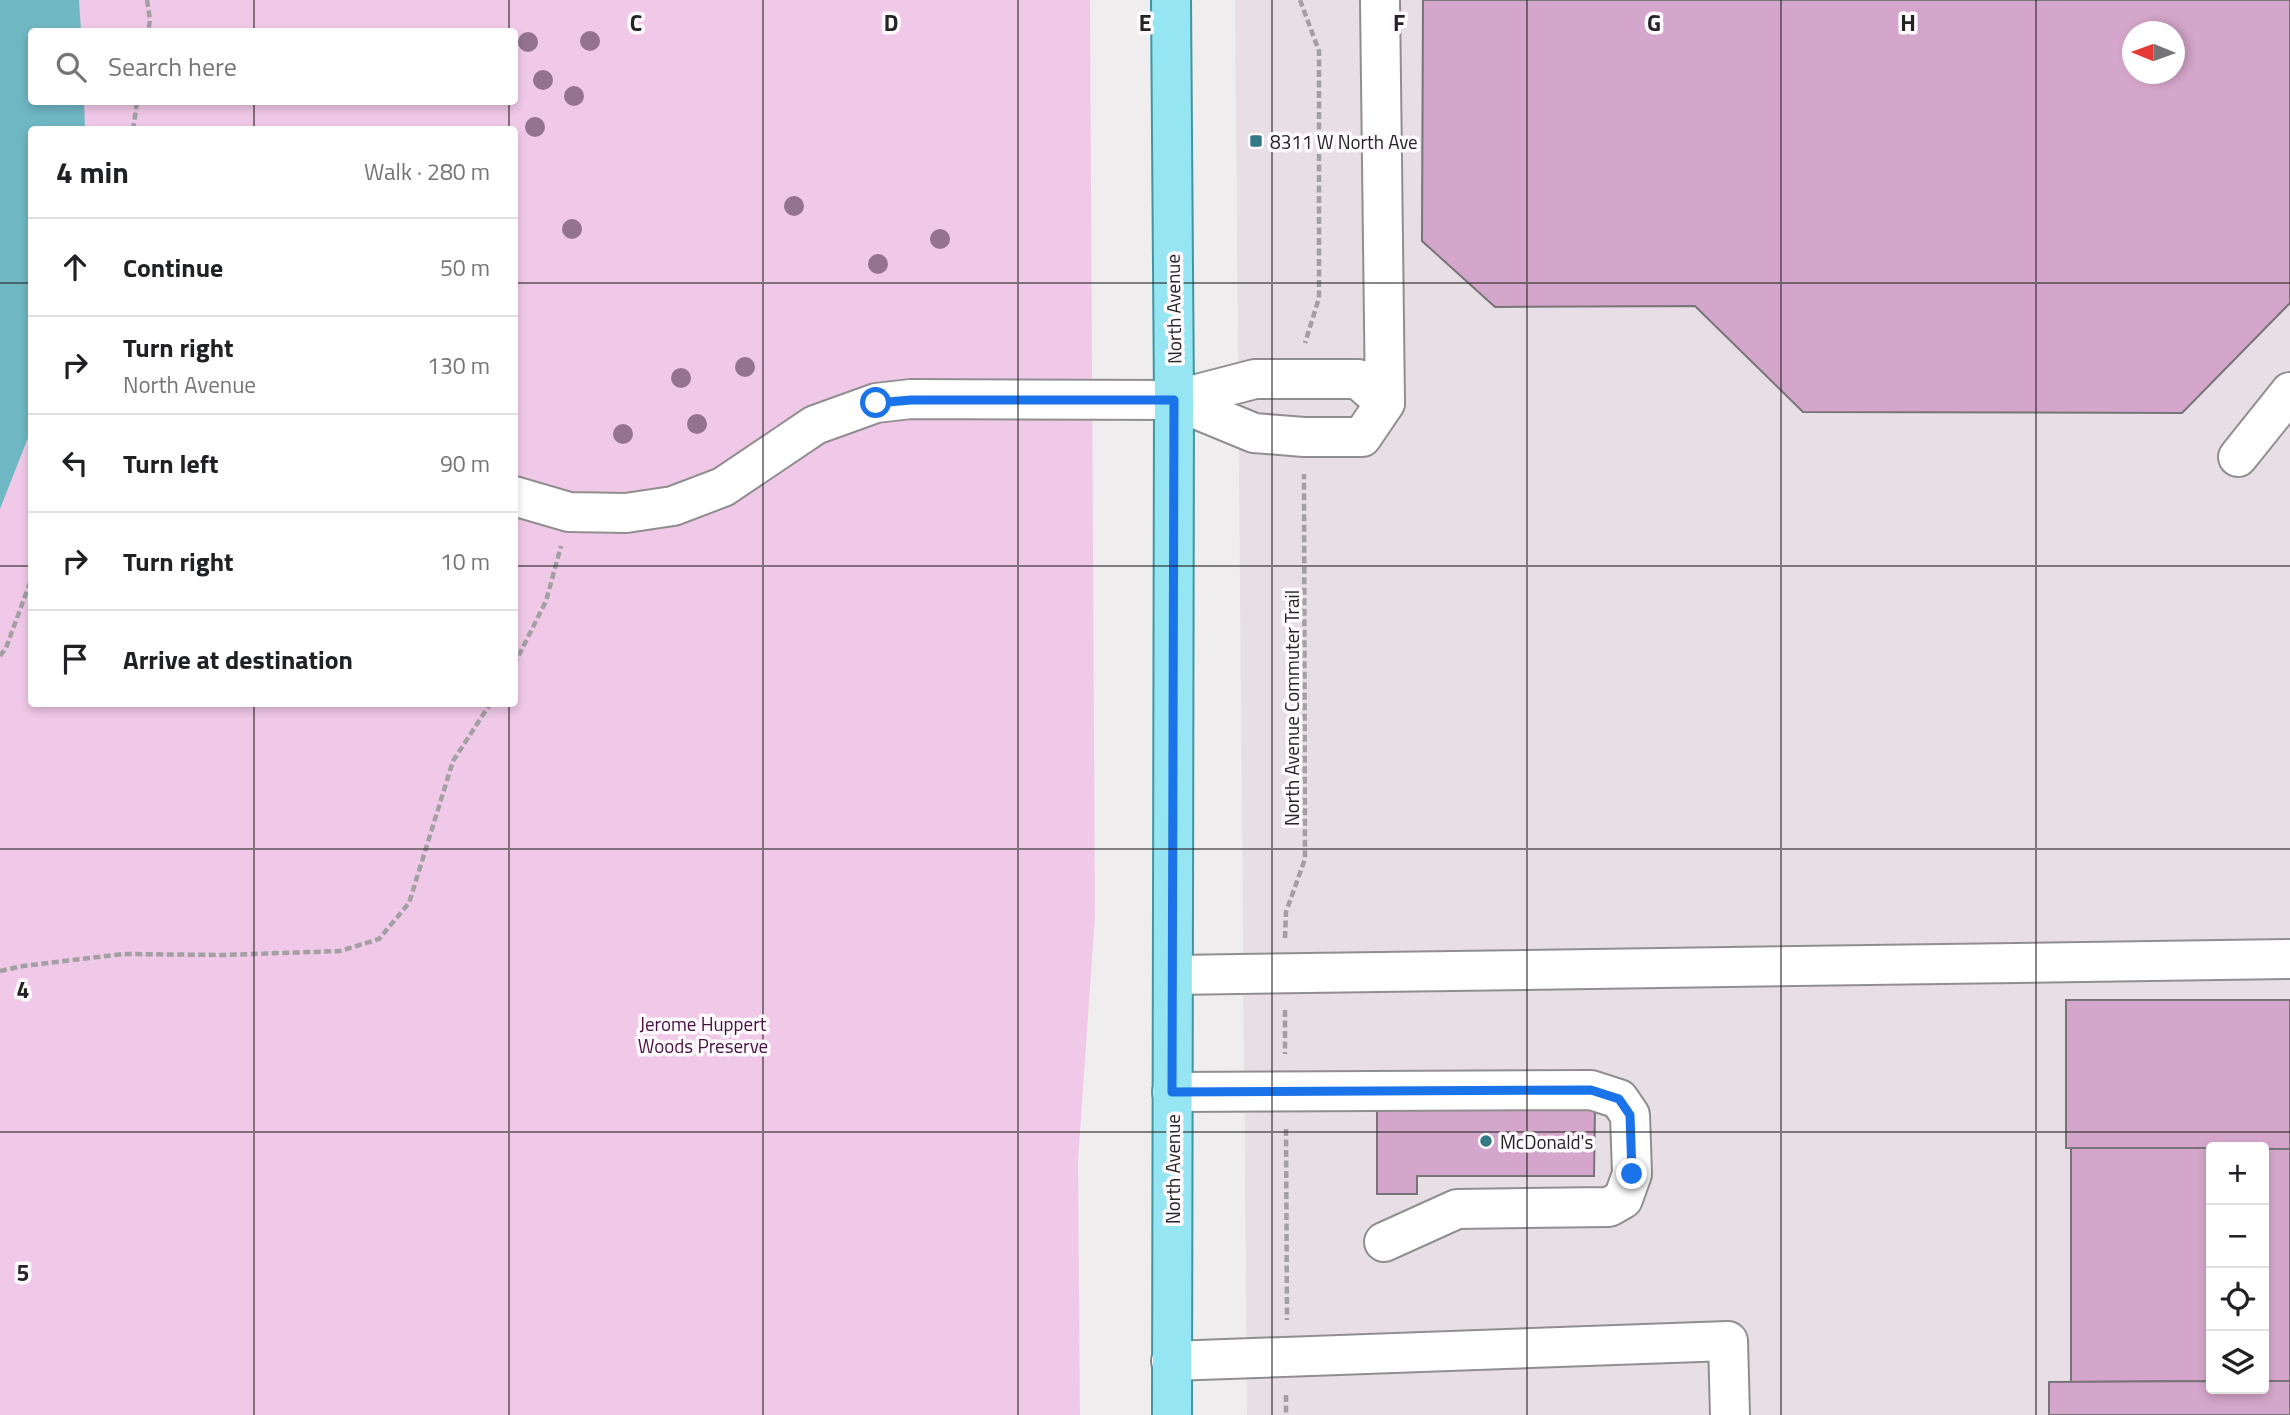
<!DOCTYPE html>
<html lang="en">
<head>
<meta charset="utf-8">
<style>
  :root { --surface:#fff; --page:#f6f6f6; --text:#202124; --muted:#757577; --line:#e0e0e0 }
  body { margin:0; font-family:"Titillium Web",sans-serif; background:var(--page); color:var(--text) }
  .controls { position:absolute; right:21px; bottom:21px; display:grid; overflow:hidden; border-radius:7px; box-shadow:0 4px 10px #0003 }
  .controls button { width:63px; height:63px; display:grid; place-items:center; padding:0; border:0; border-bottom:2px solid var(--line); background:var(--surface); color:var(--text); font:35px sans-serif }
  .compass { position:absolute; left:2122px; top:21px; width:63px; height:63px; border-radius:50%; background:var(--surface); box-shadow:0 4px 10px #0003; rotate:271deg }
  .stop { position:absolute; width:21px; height:21px; margin:-16px; border:5px solid #1a73e8; border-radius:50%; background:#fff }
  .stop.end { background:#1a73e8; border-color:#fff; box-shadow:0 2px 7px #0008 }
  .list { margin:0; padding:0; list-style:none }
  h2 { display:flex; justify-content:space-between; align-items:center; height:91px; margin:0; padding:0 28px; font-size:30px }
  h2 small { font-size:23px; font-weight:400; color:var(--muted) }
  .list li { display:grid; grid-template-columns:46px 1fr auto; gap:21px; align-items:center; box-sizing:border-box; height:98px; padding:0 28px; border-top:2px solid var(--line) }
  .list b { display:block; font-size:26px; white-space:nowrap }
  .list p { margin:0; font-size:23px; white-space:nowrap; color:var(--muted) }
  .list em { font-size:23px; font-style:normal; color:var(--muted) }
  .icon { flex:none; width:38px; height:38px; fill:none; stroke:currentColor; stroke-width:2; stroke-linecap:round; stroke-linejoin:round }
  .map { position:relative; flex:none; width:2290px; height:1415px; overflow:hidden }
  .search { position:absolute; background:var(--surface); box-shadow:0 4px 10px #0003; left:28px; top:28px; width:490px; height:77px; display:flex; align-items:center; gap:18px; box-sizing:border-box; padding:0 24px; border-radius:7px; color:var(--muted); font-size:26px }
  .panel { position:absolute; background:var(--surface); box-shadow:0 4px 10px #0003; left:28px; top:126px; width:490px; height:581px; border-radius:7px }
  .map>svg:first-child { display:block }
</style>
</head>
<body>
<div class="map">
<svg width="2290" height="1415" viewBox="0 0 2290 1415">
  <rect width="100%" height="100%" fill="#f0edef"/>
  <path fill="#e8dee5" fill-rule="evenodd" d="M1235,0H2290V1415H1247ZM2132,32H2174V74H2132ZM2211,1147H2264V1389H2211Z"/>
  <path fill="#f1c9e8" fill-rule="evenodd" d="M0,0H1090L1095,915L1078,1161L1080,1415H0ZM32,32H514V102H32ZM32,130H514V704H32Z"/>
  <path fill="#70b7c4" d="M0,0H79L81,31L32,32V102H84L85,129L32,130L31,430L0,509Z"/>
  <g fill="#d5a6cb" stroke="#787578" stroke-width="2" fill-rule="evenodd">
    <path d="M1423,0H2290V303L2182,413L1803,412L1695,306L1495,307L1422,241ZM2132,32H2174V74H2132Z"/>
    <path d="M2066,1000H2290V1149L2066,1148Z"/>
    <path d="M1377,1106L1595,1107L1594,1176H1417V1194H1377Z"/>
    <path d="M2071,1148H2211V1381L2071,1382Z"/>
    <rect x="2264" y="1149" width="26" height="232"/>
    <path d="M2211,1381V1389H2264V1381H2290V1415H2049V1382Z"/>
  </g>
  <g fill="none" stroke-linecap="round" stroke-linejoin="round">
    <defs>
      <g id="minor">
        <path d="M1174,400L1254,433L1304,437H1362L1385,403L1380,0"/>
        <path d="M2238,457L2290,392"/>
        <path d="M514,496L569,512L626,513L673,506L723,487L815,425L876,403L911,399L1174,400L1255,379H1358L1385,403"/>
        <path d="M1173,975L2290,959"/>
        <path d="M1172,1092L1591,1090L1619,1099L1630,1115L1632,1174L1623,1199L1609,1207L1457,1209L1384,1242"/>
        <path d="M1171,1361L1728,1341L1730,1415"/>
      </g>
      <path id="major" d="M1171,0L1174,400L1172,1415"/>
    </defs>
    <use href="#minor" stroke="#918e90" stroke-width="42"/>
    <use href="#major" stroke="#4096a4" stroke-width="42"/>
    <g stroke="#a2a0a2" stroke-width="4.5" stroke-dasharray="7 3.5" stroke-linecap="butt">
      <path d="M147,0L150,20L148,32"/>
      <path d="M1300,0L1319,51V298L1305,343"/>
      <path d="M133,130L137,102"/>
      <path d="M0,656L6,648L32,577"/>
      <path d="M514,665L546,601L561,546"/>
      <path d="M1285,938L1286,912L1305,859L1304,474"/>
      <path d="M0,971L23,966L123,954L223,955L340,951L379,939L409,903L453,761L490,704"/>
      <path d="M1285,1010V1054"/>
      <path d="M1286,1129L1287,1320"/>
      <path d="M1286,1395V1415"/>
    </g>
    <use href="#minor" stroke="#fff" stroke-width="38"/>
    <use href="#major" stroke="#95e5f2" stroke-width="38"/>
  </g>
  <g fill="#93738f">
    <circle cx="590" cy="41" r="10"/>
    <circle cx="528" cy="42" r="10"/>
    <circle cx="543" cy="80" r="10"/>
    <circle cx="574" cy="96" r="10"/>
    <circle cx="535" cy="127" r="10"/>
    <circle cx="794" cy="206" r="10"/>
    <circle cx="572" cy="229" r="10"/>
    <circle cx="940" cy="239" r="10"/>
    <circle cx="878" cy="264" r="10"/>
    <circle cx="745" cy="367" r="10"/>
    <circle cx="681" cy="378" r="10"/>
    <circle cx="697" cy="424" r="10"/>
    <circle cx="623" cy="434" r="10"/>
  </g>
  <g fill="none" stroke-linecap="round" stroke-linejoin="round">
    <path stroke="#1a73e8" stroke-width="9" d="M876,403L911,400H1174L1172,1092L1591,1090L1619,1099L1630,1115L1632,1174"/>
  </g>
  <path fill="none" stroke="#252425" stroke-width="2" stroke-opacity="0.55" d="M254,0V32M509,0V32M763,0V1415M1018,0V1415M1272,0V1415M1527,0V1415M1781,0V1415M2036,0V1415M254,102V130M509,102V130M0,283H32M514,283H2290M0,566H32M514,566H2290M254,704V1415M509,704V1415M0,849H2290M0,1132H2290"/>
  <g fill="#347a86" stroke="#fefafd" stroke-width="2.5">
    <rect x="1249" y="134" width="14" height="14" rx="3.5"/>
    <circle cx="1486" cy="1141" r="7"/>
  </g>
  <g text-anchor="middle" dominant-baseline="central" stroke-width="7" stroke-linejoin="round" paint-order="stroke">
    <g font-size="19" fill="#252425" stroke="#fefafd" text-anchor="start">
      <text x="1270" y="141">8311 W North Ave</text>
      <text x="1500" y="1141">McDonald's</text>
    </g>
    <g font-size="19" fill="#252425" stroke="#fefafd">
      <text transform="translate(1173 309) rotate(-91)">North Avenue</text>
      <text transform="translate(1291 708) rotate(-90)">North Avenue Commuter Trail</text>
      <text transform="translate(1172 1169) rotate(-90)">North Avenue</text>
    </g>
    <g font-size="19" fill="#471040" stroke="#fefafd">
      <text x="703" y="1023">Jerome Huppert<tspan x="703" dy="22">Woods Preserve</tspan></text>
    </g>
  </g>
  <g font-size="23" text-anchor="middle" font-weight="bold" fill="#252425" stroke="#fefafd" stroke-width="7" stroke-linejoin="round" paint-order="stroke">
    <text x="636" y="31">C</text>
    <text x="891" y="31">D</text>
    <text x="1145" y="31">E</text>
    <text x="1399" y="31">F</text>
    <text x="1654" y="31">G</text>
    <text x="1908" y="31">H</text>
    <text x="23" y="998">4</text>
    <text x="23" y="1281">5</text>
  </g>
</svg>
<div class="controls">
<button>+</button>
<button>−</button>
<button><svg class="icon" aria-label="locate" viewBox="0 0 24 24"><circle cx="12" cy="12" r="6"/><path d="M12 2v4M12 18v4M2 12h4M18 12h4"/></svg></button>
<button><svg class="icon" aria-label="layers" viewBox="0 0 24 24"><path d="M12 4l9 5-9 5-9-5zM3 14l9 5 9-5"/></svg></button>
</div>
<svg class="compass" viewBox="-18 -18 36 36"><path d="M0-13l5 13h-10z" fill="#e53935"/><path d="M0 13l5-13h-10z" fill="#757577"/></svg>
<div class="stop" style="left:876px;top:403px"></div>
<div class="stop end" style="left:1632px;top:1174px"></div>
<div class="search"><svg class="icon" aria-label="search" viewBox="0 0 24 24"><circle cx="10" cy="10" r="6"/><path d="M15 15l6 6"/></svg>Search here</div>
<section class="panel">
<h2>4 min<small>Walk · 280 m</small></h2>
<ul class="list">
<li><svg class="icon" aria-label="ahead" viewBox="0 0 24 24"><path d="M12 20V5M6 11l6-6 6 6"/></svg><div><b>Continue</b></div><em>50 m</em></li>
<li><svg class="icon" aria-label="right" viewBox="0 0 24 24"><path d="M7 20v-9h11M14 6l5 5-5 5"/></svg><div><b>Turn right</b><p>North Avenue</p></div><em>130 m</em></li>
<li><svg class="icon" aria-label="left" viewBox="0 0 24 24"><path d="M17 20v-9H6M10 6l-5 5 5 5"/></svg><div><b>Turn left</b></div><em>90 m</em></li>
<li><svg class="icon" aria-label="right" viewBox="0 0 24 24"><path d="M7 20v-9h11M14 6l5 5-5 5"/></svg><div><b>Turn right</b></div><em>10 m</em></li>
<li><svg class="icon" aria-label="arrive" viewBox="0 0 24 24"><path d="M6 21V4h12l-3 4 3 4H6"/></svg><div><b>Arrive at destination</b></div></li>
</ul>
</section>
</div>
</body>
</html>
